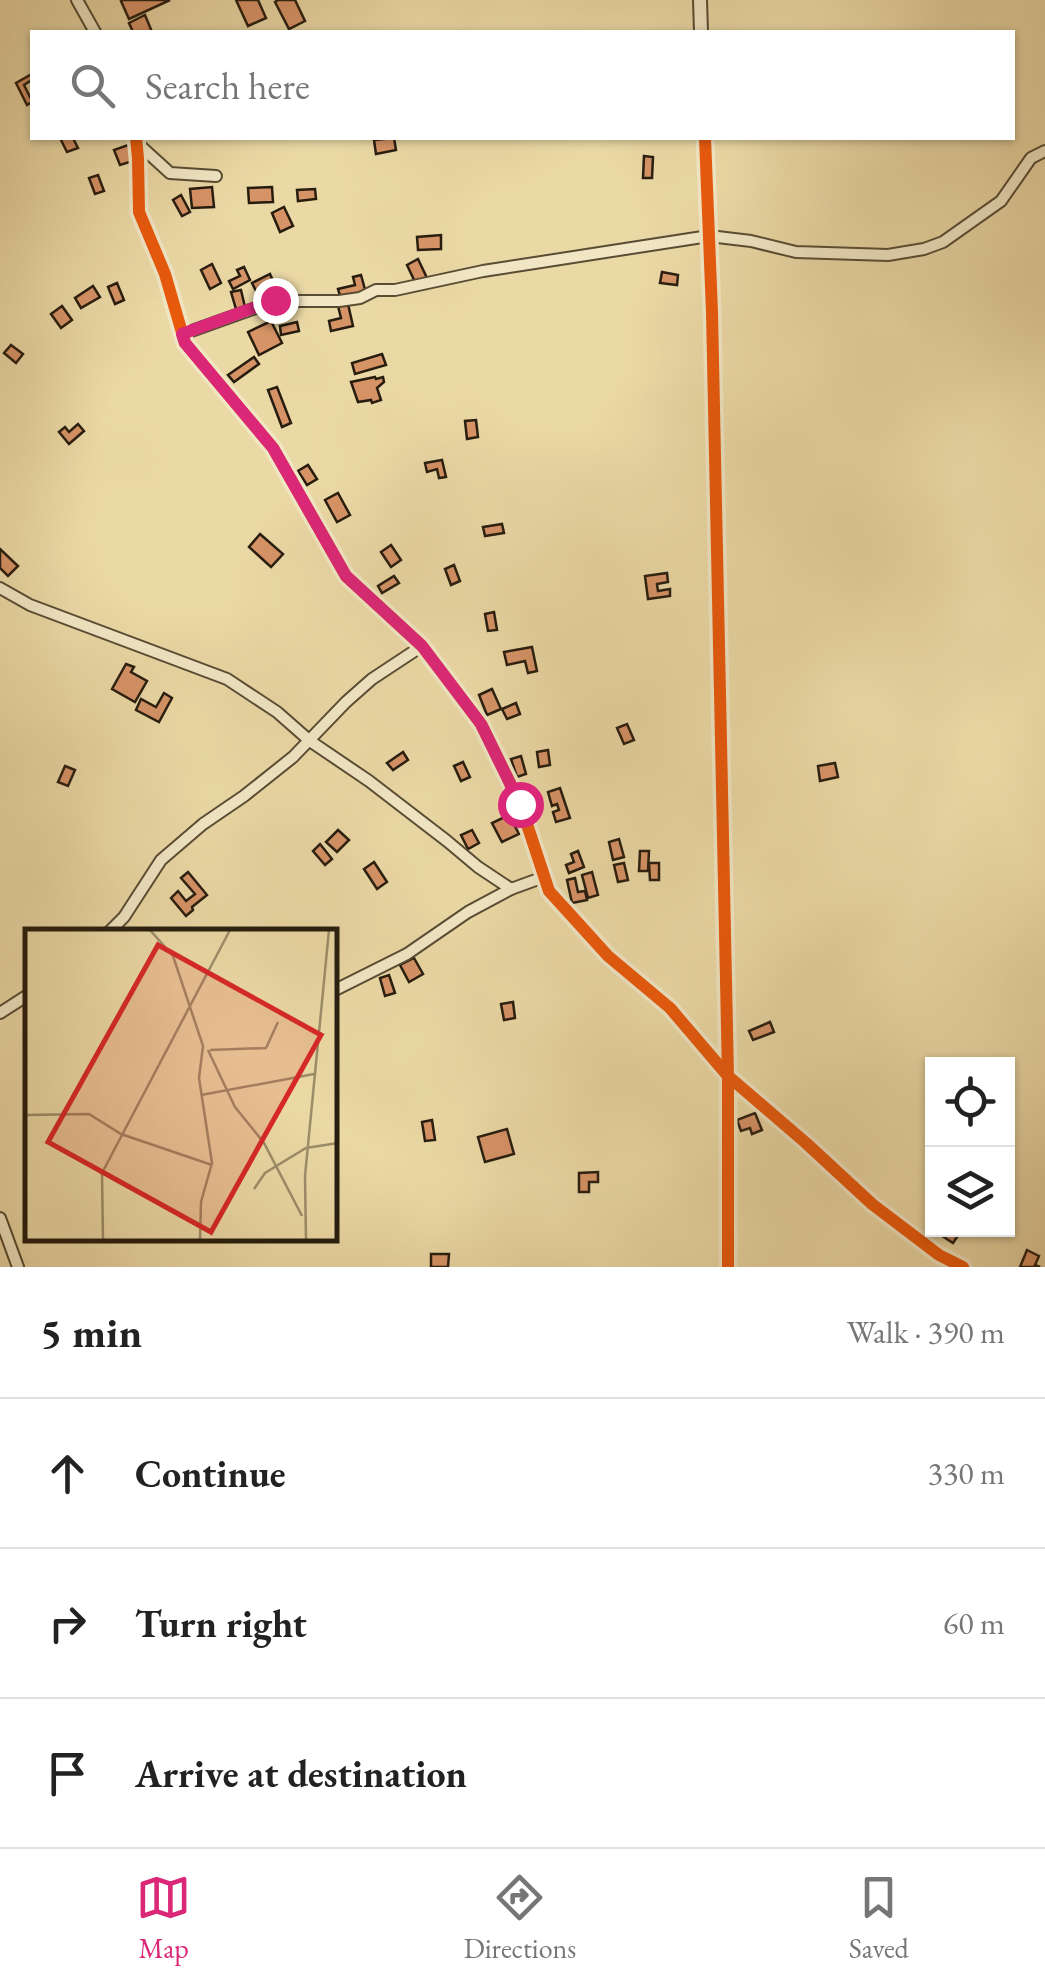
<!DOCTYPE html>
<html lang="en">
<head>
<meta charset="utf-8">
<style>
  :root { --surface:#fff; --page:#f2f2f2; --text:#222; --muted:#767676; --line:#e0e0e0; --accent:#db2777 }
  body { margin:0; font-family:"EB Garamond",serif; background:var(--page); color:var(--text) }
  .controls { position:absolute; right:30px; bottom:30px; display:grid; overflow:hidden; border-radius:0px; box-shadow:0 2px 8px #0004 }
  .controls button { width:90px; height:90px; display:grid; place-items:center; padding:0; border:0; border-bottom:2px solid var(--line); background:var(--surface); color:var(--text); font:50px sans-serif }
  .stop { position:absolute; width:30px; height:30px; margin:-22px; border:8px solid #db2777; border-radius:50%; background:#fff }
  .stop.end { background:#db2777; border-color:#fff; box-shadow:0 2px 10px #0008 }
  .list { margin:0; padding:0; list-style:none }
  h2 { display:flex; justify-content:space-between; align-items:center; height:130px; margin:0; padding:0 40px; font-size:42px }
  h2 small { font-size:32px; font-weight:400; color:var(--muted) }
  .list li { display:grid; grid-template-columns:65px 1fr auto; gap:30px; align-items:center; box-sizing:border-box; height:150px; padding:0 40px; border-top:2px solid var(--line) }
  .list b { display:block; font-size:38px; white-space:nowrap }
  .list em { font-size:32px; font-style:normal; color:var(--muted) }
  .icon { flex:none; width:55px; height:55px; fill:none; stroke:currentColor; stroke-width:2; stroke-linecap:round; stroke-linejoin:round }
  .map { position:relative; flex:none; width:1045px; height:1267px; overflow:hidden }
  .search { position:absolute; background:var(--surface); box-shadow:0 2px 8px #0004; left:30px; right:30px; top:30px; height:110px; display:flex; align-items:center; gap:25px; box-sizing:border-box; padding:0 35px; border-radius:0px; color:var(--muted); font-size:38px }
  .sheet { height:580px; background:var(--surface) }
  nav { display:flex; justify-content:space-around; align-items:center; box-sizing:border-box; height:140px; border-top:2px solid var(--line); background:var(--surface); font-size:28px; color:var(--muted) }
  nav a { display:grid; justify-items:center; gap:5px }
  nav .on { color:var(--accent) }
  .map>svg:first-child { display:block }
</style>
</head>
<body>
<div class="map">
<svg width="1045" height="1267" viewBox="0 0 1045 1267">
  <rect width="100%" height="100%" fill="#ead8a5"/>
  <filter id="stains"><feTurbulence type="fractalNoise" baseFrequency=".002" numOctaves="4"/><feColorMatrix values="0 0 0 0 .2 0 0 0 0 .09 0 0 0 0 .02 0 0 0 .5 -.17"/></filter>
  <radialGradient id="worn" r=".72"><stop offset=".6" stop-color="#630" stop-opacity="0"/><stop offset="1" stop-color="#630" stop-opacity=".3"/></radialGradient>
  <g fill="#d69366" stroke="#271d0f" stroke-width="2.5">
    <path d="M123,0H170L129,19L121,1Z"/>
    <path d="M236,0H258L266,18L248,26Z"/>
    <path d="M278,0H295L305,21L289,29L275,2Z"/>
    <path d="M145,15L152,32H133L129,23Z"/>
    <path d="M32,74V85L30,81L24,85L30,97L32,96V102L27,105L16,83Z"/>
    <path d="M60,138H73L78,148L67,152Z"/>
    <path d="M394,138L396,150L376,154L374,140Z"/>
    <path d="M128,145L133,161L120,165L114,150Z"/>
    <path d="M644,156L653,157L652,178H643Z"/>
    <path d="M98,175L104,191L95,194L89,178Z"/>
    <path d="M212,187L214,207L192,208L190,189Z"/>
    <path d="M272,187L273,202L249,203L248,188Z"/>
    <path d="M315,189L316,199L298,201L297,190Z"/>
    <path d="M181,195L190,212L182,216L173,200Z"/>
    <path d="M284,207L293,226L280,232L272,213Z"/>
    <path d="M441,235V249L418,250L417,237Z"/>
    <path d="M418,259L427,278L416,284L407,265Z"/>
    <path d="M212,264L221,283L210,289L201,270Z"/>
    <path d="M244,267L250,280L233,289L229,281L240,276L237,270Z"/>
    <path d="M662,272L678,275L677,285L660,283Z"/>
    <path d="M270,274L273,281L263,286L269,297L261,301L252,283Z"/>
    <path d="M361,275L366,293L341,299L338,289L355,285L353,277Z"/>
    <path d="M117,283L124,300L115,304L108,287Z"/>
    <path d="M93,286L100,297L81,308L75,298Z"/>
    <path d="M241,290L245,307L236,309L231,292Z"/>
    <path d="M348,304L353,326L331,331L329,321L341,318L338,306Z"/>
    <path d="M62,306L72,320L61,328L51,314Z"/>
    <path d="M271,321L282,343L259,355L248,332Z"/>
    <path d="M297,322L299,331L281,335L280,326Z"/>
    <path d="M11,345L23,354L16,363L4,353Z"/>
    <path d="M382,354L386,365L355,374L352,363Z"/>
    <path d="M254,357L259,364L234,382L228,375Z"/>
    <path d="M375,377L376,379L383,377L384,382L377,388L381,400L372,403L371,400L358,402L351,382Z"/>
    <path d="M277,387L291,423L282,427L268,390Z"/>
    <path d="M476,420L478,437L467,439L465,421Z"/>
    <path d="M78,424L84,431L69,444L59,432L65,427L69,432Z"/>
    <path d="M442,460L446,477L439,478L437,469L427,472L425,463Z"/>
    <path d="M308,465L317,479L307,485L298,471Z"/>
    <path d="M338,493L350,515L337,522L325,500Z"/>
    <path d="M502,524L504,533L485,536L483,527Z"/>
    <path d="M260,534L283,554L271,567L249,547Z"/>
    <path d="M391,545L401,560L391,567L381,552Z"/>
    <path d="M0,549L18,566L8,576L0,568Z"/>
    <path d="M454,565L460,581L451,585L445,569Z"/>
    <path d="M667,573L668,582L657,584L658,591L670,589V596L648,599L645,576Z"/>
    <path d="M394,576L399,583L382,593L378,586Z"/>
    <path d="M494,612L497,630L488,631L485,614Z"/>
    <path d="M532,647L537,671L528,673L525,661L507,665L504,652Z"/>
    <path d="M126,664L134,667L131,672L147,681L135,702L112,689Z"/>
    <path d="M492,689L501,709L487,715L479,695Z"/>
    <path d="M164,693L172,698L159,722L136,710L141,699L156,707Z"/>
    <path d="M516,703L520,714L507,719L502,709Z"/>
    <path d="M627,724L634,740L624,744L617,728Z"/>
    <path d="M548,750L550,765L539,767L537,752Z"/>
    <path d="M403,752L408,760L393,770L387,763Z"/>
    <path d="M521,756L526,774L517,777L511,759Z"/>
    <path d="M463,762L470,777L461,781L454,766Z"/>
    <path d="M835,763L838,777L820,781L818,766Z"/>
    <path d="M65,766L75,770L68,786L58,782Z"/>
    <path d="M560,788L570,818L556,822L553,812L559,810L557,804L552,806L548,792Z"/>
    <path d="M509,815L519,834L502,842L492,823Z"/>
    <path d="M338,830L349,840L337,852L326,842Z"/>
    <path d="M472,830L479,843L468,849L461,835Z"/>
    <path d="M619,839L624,857L613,860L609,842Z"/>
    <path d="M320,844L332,859L325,865L313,851Z"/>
    <path d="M578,851L584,867L569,873L566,865L574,862L571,854Z"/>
    <path d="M640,851H649L648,871H639Z"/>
    <path d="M374,862L387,882L377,889L364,869Z"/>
    <path d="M624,863L628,880L618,882L614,865Z"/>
    <path d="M649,863H659V880H650Z"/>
    <path d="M188,872L207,895L192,907L193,910L186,916L171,898L178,891L186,901L195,894L181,878Z"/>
    <path d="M592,872L598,895L588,898L582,875Z"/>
    <path d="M575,878L578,892L585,891L587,900L572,903L567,880Z"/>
    <path d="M414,958L423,974L409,982L400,965Z"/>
    <path d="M389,975L395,993L385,996L380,978Z"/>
    <path d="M513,1002L515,1018L504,1020L501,1004Z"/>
    <path d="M770,1022L774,1032L753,1040L749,1031Z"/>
    <path d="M755,1113L762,1130L752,1134L750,1128L741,1131L737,1120Z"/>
    <path d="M432,1120L435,1140L425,1141L422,1122Z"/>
    <path d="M507,1129L514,1154L485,1162L478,1137Z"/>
    <path d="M598,1172V1182H589V1192H579V1173Z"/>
    <path d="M933,1230H953L959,1234L953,1243Z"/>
    <path d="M1027,1250L1039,1256L1035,1265L1040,1267H1020Z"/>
    <path d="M431,1254H449L448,1267H431Z"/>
  </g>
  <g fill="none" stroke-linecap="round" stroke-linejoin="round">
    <defs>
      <g id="minor">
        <path d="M77,0L95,32"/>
        <path d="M136,138L138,158L139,212L165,274L185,343L273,448L346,576L422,646L481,724L520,803L549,891L608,956L670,1008L728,1076L806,1143L872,1204L939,1255L963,1267"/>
        <path d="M136,142L170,173L216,176"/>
        <path d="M183,334L275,301H339L360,298L376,290H395L483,271L709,236L751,241L796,252L888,255L924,249L943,242L1001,201L1031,158L1045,151"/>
        <path d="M0,588L30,605L227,679L277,712L310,741L369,781L447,841L478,867L511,889"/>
        <path d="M109,932L124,917L161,860L203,824L244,796L293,757L346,702L372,679L422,646"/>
        <path d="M335,990L407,954L468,912L511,889L544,877"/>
        <path d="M0,1013L28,995"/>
        <path d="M0,1218L18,1267"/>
      </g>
      <g id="tertiary">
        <path d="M700,0L701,32"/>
        <path d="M705,138L712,312L728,1076V1267"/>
      </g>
    </defs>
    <use href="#minor" stroke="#584c34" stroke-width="14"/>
    <use href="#tertiary" stroke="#584c34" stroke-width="16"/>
    <use href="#minor" stroke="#f1e6c4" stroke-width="10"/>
    <use href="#tertiary" stroke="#f1e6c4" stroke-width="12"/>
    <defs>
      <g id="cycleway">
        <path d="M136,138L138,158L139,212L165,274L185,343L273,448L346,576L422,646L481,724L520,803L549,891L608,956L670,1008L728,1076L806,1143L872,1204L939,1255L963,1267"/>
        <path d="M705,138L712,312L728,1076V1267"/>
      </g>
    </defs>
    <use href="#cycleway" stroke="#f1e6c4" stroke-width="19"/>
    <use href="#cycleway" stroke="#e8590c" stroke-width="12"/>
  </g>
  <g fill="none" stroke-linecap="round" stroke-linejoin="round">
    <path stroke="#db2777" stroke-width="12" d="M275,300L182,334L185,343L273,448L346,576L422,646L481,724L520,804"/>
  </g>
  <g transform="translate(25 929)">
    <rect width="312" height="312" fill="#ead8a5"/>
    <path fill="none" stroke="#9c8d69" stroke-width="2.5" d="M125,1L148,27L178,117L174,149L187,234L176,273L175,311M183,121L210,178L239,214L277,287M185,121L241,119L253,93M176,166L289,145M0,186L64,185L96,205L187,236M229,260L240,244L281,219L313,214M78,311L77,244L205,1M281,311L280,247L304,1"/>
    <path fill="#d62828" fill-opacity="0.15" stroke="#d62828" stroke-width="5" d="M133,16L296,106L186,303L23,213Z"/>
    <rect width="312" height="312" fill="none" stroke="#271d0f" stroke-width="5"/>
  </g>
  <rect width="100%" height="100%" filter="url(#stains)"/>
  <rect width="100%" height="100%" fill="url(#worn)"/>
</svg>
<div class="controls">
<button><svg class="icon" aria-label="locate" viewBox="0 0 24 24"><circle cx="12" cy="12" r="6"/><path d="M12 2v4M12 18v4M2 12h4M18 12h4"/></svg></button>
<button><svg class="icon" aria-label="layers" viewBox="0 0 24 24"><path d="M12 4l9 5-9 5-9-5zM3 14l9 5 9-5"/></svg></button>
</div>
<div class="stop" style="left:520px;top:804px"></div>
<div class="stop end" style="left:275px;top:300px"></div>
<div class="search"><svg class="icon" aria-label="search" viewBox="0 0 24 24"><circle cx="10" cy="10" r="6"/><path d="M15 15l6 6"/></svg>Search here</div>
</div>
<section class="sheet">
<h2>5 min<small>Walk · 390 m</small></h2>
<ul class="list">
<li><svg class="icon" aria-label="ahead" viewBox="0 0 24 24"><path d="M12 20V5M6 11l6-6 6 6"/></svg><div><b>Continue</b></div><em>330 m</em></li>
<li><svg class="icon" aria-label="right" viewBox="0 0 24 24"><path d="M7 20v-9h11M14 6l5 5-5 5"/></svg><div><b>Turn right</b></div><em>60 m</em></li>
<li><svg class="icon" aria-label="arrive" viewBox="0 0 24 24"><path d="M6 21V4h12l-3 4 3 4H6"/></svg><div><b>Arrive at destination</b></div></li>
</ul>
</section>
<nav>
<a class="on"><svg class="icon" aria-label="map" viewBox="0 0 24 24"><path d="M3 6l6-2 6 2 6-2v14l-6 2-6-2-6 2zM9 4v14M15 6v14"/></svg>Map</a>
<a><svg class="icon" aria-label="directions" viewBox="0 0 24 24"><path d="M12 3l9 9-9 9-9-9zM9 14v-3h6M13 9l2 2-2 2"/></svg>Directions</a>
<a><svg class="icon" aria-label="saved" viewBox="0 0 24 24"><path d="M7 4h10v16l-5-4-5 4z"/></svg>Saved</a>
</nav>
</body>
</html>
